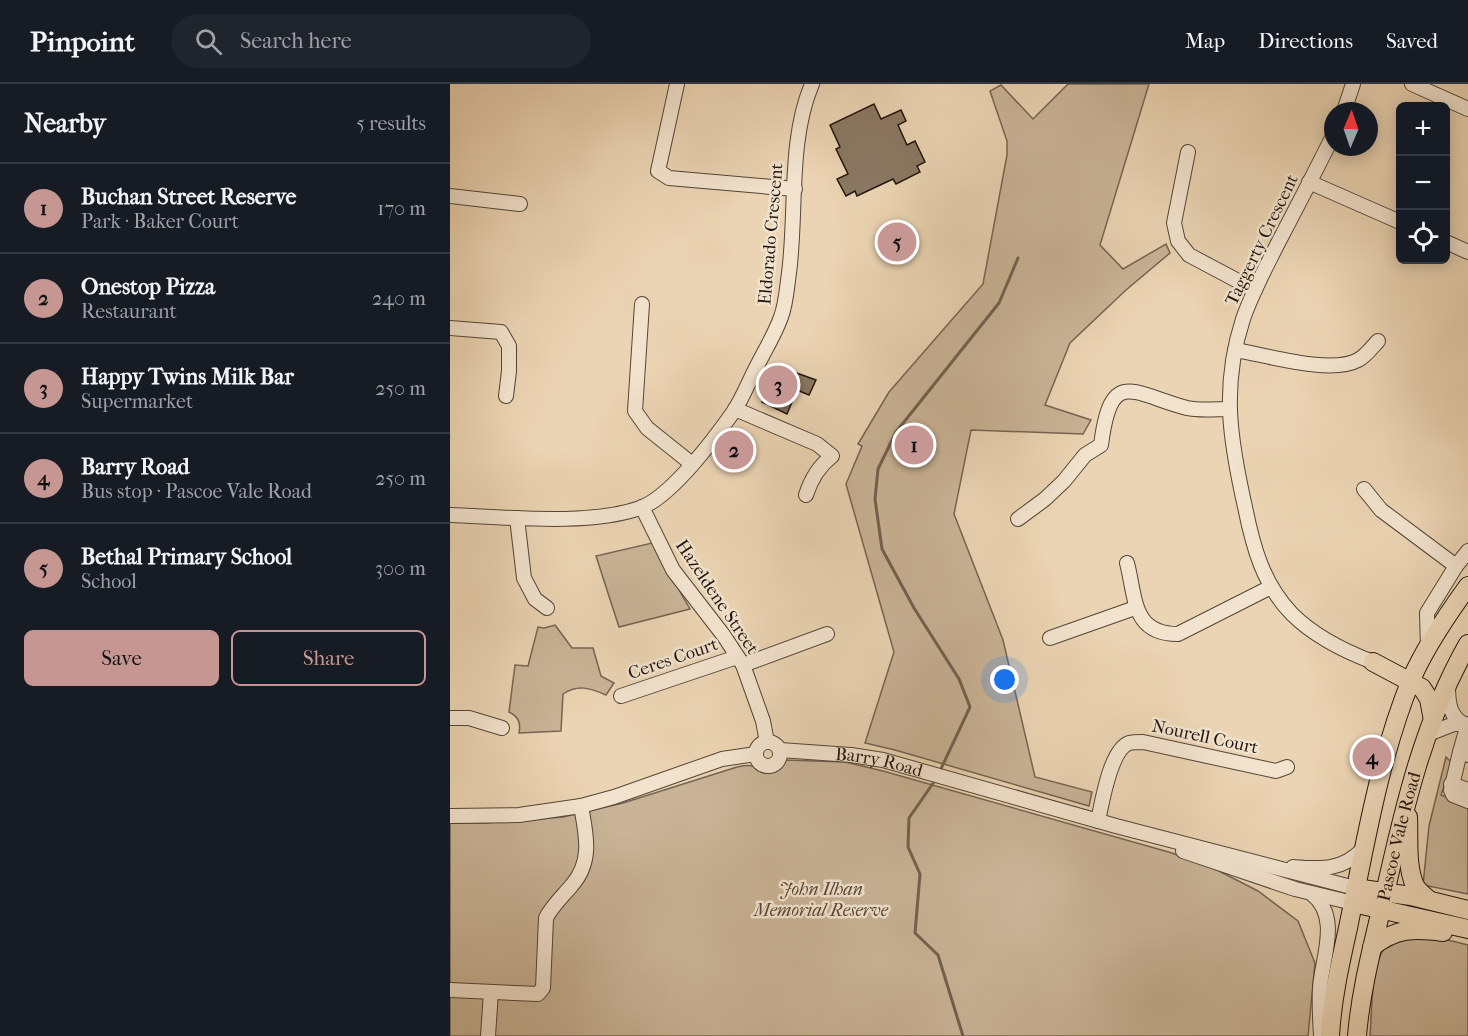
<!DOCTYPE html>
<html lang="en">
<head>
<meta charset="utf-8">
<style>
  :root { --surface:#171b24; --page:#20242c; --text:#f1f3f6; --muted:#9ea1a6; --line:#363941; --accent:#c59692 }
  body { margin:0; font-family:"IM FELL French Canon",serif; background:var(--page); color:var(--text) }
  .controls { position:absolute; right:18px; top:18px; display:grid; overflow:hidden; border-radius:9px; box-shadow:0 3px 15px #0003 }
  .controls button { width:54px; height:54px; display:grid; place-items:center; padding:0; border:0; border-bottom:2px solid var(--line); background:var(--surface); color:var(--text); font:30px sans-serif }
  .compass { position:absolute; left:874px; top:18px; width:54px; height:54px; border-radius:50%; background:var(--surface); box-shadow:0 3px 15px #0003; rotate:2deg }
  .you { position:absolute; left:555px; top:596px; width:21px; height:21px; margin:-15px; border:4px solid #fff; border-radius:50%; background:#1a73e8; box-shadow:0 0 0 9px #1a73e833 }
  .badge { display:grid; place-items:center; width:39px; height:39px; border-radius:50%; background:var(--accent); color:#111; font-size:20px; font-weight:700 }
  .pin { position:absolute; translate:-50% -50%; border:3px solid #fff; box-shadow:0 2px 6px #0006 }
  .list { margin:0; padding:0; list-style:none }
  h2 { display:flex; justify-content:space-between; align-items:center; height:78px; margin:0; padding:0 24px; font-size:26px }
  h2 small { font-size:20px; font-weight:400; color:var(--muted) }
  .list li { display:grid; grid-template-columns:39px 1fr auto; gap:18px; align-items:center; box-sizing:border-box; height:90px; padding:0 24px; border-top:2px solid var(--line) }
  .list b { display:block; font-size:22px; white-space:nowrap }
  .list p { margin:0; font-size:20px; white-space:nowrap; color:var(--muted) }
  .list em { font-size:20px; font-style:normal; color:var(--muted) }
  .actions { display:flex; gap:12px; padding:18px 24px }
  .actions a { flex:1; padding:14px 0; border:2px solid var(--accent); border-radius:9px; text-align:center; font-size:21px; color:var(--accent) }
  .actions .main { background:var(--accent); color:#111 }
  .icon { flex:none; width:33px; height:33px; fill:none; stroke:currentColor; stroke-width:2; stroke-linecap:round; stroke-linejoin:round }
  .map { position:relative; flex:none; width:1018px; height:952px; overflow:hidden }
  header { display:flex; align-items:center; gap:36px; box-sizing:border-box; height:84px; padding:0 30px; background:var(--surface); border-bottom:2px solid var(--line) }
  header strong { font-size:28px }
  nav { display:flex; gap:33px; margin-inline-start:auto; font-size:21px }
  .search { width:420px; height:54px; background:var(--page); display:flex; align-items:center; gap:15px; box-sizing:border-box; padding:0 21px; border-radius:33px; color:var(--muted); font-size:22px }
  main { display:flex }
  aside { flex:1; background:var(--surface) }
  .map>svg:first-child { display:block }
</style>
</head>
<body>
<header>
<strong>Pinpoint</strong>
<div class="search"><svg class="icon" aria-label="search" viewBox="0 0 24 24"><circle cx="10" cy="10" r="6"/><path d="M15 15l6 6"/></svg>Search here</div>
<nav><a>Map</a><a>Directions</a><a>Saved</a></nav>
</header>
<main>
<aside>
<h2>Nearby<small>5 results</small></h2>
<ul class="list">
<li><span class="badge">1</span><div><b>Buchan Street Reserve</b><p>Park · Baker Court</p></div><em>170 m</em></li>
<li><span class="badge">2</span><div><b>Onestop Pizza</b><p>Restaurant</p></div><em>240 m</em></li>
<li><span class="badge">3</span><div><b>Happy Twins Milk Bar</b><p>Supermarket</p></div><em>250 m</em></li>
<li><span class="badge">4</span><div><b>Barry Road</b><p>Bus stop · Pascoe Vale Road</p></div><em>250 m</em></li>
<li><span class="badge">5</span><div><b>Bethal Primary School</b><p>School</p></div><em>300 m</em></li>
</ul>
<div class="actions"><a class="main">Save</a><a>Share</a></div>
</aside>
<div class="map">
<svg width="1018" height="952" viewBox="0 0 1018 952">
  <rect width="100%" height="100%" fill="#ebd4b3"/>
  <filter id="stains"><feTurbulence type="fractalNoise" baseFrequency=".00333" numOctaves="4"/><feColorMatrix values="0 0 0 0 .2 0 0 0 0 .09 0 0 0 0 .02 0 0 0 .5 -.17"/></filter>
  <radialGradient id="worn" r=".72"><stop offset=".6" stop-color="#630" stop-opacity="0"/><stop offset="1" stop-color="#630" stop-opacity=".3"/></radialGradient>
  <g fill="#c9b497" stroke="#756452" stroke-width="1.5">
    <path d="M618,0H699L650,161L673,185L716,160L720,169L676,206L620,259L595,321L641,336L633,350L521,346L504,430L553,556L585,693L642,708L639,722L445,666L415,659L444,568L396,400L412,362L408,360L439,308L533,200L557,71V57L540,7L551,1L583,35Z"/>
    <path d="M202,459L240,525L169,543L146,472Z"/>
    <path d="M105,541L122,564H143L151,592L164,599L156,611C140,604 128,600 113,610L111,647L69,649C71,640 68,632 59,628L65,581L78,582L88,543L94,544Z"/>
    <path d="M996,673L1000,677V686L991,711L1018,721V810L973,801L979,742Z"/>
    <path d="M335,676L395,678L433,687L722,769L767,786L808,807L848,837L865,879L858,952H0V739H35L113,733L173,719L287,683C292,682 298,681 303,682C322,684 317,692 335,676Z"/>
    <path d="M961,854H990L1018,861V952H920C922,930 920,875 938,861C944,857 953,856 961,854Z"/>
  </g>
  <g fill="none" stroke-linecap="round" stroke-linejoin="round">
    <g stroke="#71614f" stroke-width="3">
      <path d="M489,689L520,623L509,595L464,524L432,465L425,415L428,385L446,348L549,219L568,174"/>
      <path d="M486,695L459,734L458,763L470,790L465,849L488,871L513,952"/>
    </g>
  </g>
  <g fill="#8a7863" stroke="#21150d" stroke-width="1.5">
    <path d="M424,20L431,35L451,26L456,37L448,41L457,61L465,57L475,78L467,82L470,88L446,100L443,95L407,112L405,107L396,112L387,95L398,90L386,65L390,63L380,41Z"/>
    <path d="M341,287L366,296L359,311L347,306L337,330L312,318L326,294L337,298Z"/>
  </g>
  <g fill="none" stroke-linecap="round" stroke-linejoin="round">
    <defs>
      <g id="minor">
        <path d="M227,0L208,87L219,94L345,105"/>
        <path d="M962,0L1018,25"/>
        <path d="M894,27L903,0"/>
        <path d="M883,52C865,88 846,125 827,161C815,185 802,209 793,235C771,303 780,356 795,423C803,463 813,500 842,530C864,552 894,567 923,578"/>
        <path d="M738,68L724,139L728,157L739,171L805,206"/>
        <path d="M859,98L950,138"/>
        <path d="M0,112L70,120"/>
        <path d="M996,158L1018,168"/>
        <path d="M192,220L185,327L197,344L242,380"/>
        <path d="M0,244L51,248L59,262V287L56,312"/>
        <path d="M785,266C817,271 881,291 908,276C916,272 922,263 928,257"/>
        <path d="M285,325L367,360L382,372C369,382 361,395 356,411"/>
        <path d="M914,405L931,426L1006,482"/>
        <path d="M192,423L223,486L274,552L293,581L313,637L317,658"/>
        <path d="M0,431C55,433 139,442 190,424C221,413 265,354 284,327C293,313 299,297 307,282C315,266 325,250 331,233C336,220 337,203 339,189C347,128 338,56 362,0"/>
        <path d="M67,434L74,494L85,515L97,524"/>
        <path d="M568,435L595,415L614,397L635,371L651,361C661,283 681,309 737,324C750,327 766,325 779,325"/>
        <path d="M677,479C686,514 682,550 728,550L821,503"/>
        <path d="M600,554L685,524"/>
        <path d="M978,564L977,529L1006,482L1018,467"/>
        <path d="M293,581L377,550"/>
        <path d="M998,601C998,618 999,635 1018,642"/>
        <path d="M171,612L287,573"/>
        <path d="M0,634H19L52,644"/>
        <path d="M978,650L1004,640H1012"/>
        <circle cx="318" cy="670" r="12"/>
        <path id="s1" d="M330,666L401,671L433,676L666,742L905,804"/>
        <path d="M1010,668L1001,706L1003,711L1018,717"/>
        <path d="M1018,671L1010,668L1018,640"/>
        <path d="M1001,700L1018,706"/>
        <path d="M0,732L69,731L131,722L164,713L272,675L306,670"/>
        <path d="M648,737C652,719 660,666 679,659C683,658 688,658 693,658L826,687L837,683"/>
        <path d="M733,767L845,805L903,819"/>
        <path d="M843,783C871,785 892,787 913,765"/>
        <path d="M862,810C891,833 872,874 870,904C869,920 870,936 871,952"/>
        <path d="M0,906L88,910L93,904L96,834C102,822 113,812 122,801C143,777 136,750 131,722"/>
        <path d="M38,952L41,908"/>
      </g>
      <g id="major">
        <path d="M923,578L972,604L979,615L983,636"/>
        <path d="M958,733C959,754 956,782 965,802C968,807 974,812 979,816"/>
        <path d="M905,804L961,812L1018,826"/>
        <path d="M903,819L1018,845"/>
        <path d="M922,863C945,844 965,844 993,848"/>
        <path d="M880,952C882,915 890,880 898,844C915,761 929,675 961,596C975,563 997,531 1018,502"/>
        <path id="s2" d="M907,952C911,903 924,857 935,809C954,724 974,637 1018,560"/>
      </g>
    </defs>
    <use href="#minor" stroke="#544536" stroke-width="16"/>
    <use href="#major" stroke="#21150d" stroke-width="20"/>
    <use href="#minor" stroke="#f2e3ce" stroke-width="14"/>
    <use href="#major" stroke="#ebd4b3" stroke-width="18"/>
  </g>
  <g text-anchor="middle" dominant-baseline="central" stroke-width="5" stroke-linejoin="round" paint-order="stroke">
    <g font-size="18" fill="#21150d" stroke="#f2e3ce">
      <text transform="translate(321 150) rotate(-85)">Eldorado Crescent</text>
      <text transform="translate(812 156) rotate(-64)">Taggerty Crescent</text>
      <text transform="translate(267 513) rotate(56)">Hazeldene Street</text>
      <text transform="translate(223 575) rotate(-19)">Ceres Court</text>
      <text transform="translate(755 653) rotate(12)">Nourell Court</text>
      <text stroke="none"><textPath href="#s1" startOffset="100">Barry Road</textPath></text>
      <text stroke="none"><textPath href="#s2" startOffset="204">Pascoe Vale Road</textPath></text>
    </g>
    <g font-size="18" font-style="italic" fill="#534536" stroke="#f2e3ce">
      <text x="371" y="805">John Ilhan<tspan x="371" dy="21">Memorial Reserve</tspan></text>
    </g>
  </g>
  <rect width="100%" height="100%" filter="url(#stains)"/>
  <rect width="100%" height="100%" fill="url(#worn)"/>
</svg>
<div class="controls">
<button>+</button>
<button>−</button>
<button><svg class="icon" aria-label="locate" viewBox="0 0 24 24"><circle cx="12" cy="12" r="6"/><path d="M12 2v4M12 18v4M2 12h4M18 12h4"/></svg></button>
</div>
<svg class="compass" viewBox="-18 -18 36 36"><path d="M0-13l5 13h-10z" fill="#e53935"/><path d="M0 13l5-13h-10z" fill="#9ea1a6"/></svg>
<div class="you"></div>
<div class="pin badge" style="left:464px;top:361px">1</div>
<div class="pin badge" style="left:284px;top:366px">2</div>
<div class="pin badge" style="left:328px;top:301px">3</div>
<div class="pin badge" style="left:922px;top:673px">4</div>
<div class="pin badge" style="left:447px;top:158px">5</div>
</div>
</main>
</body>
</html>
